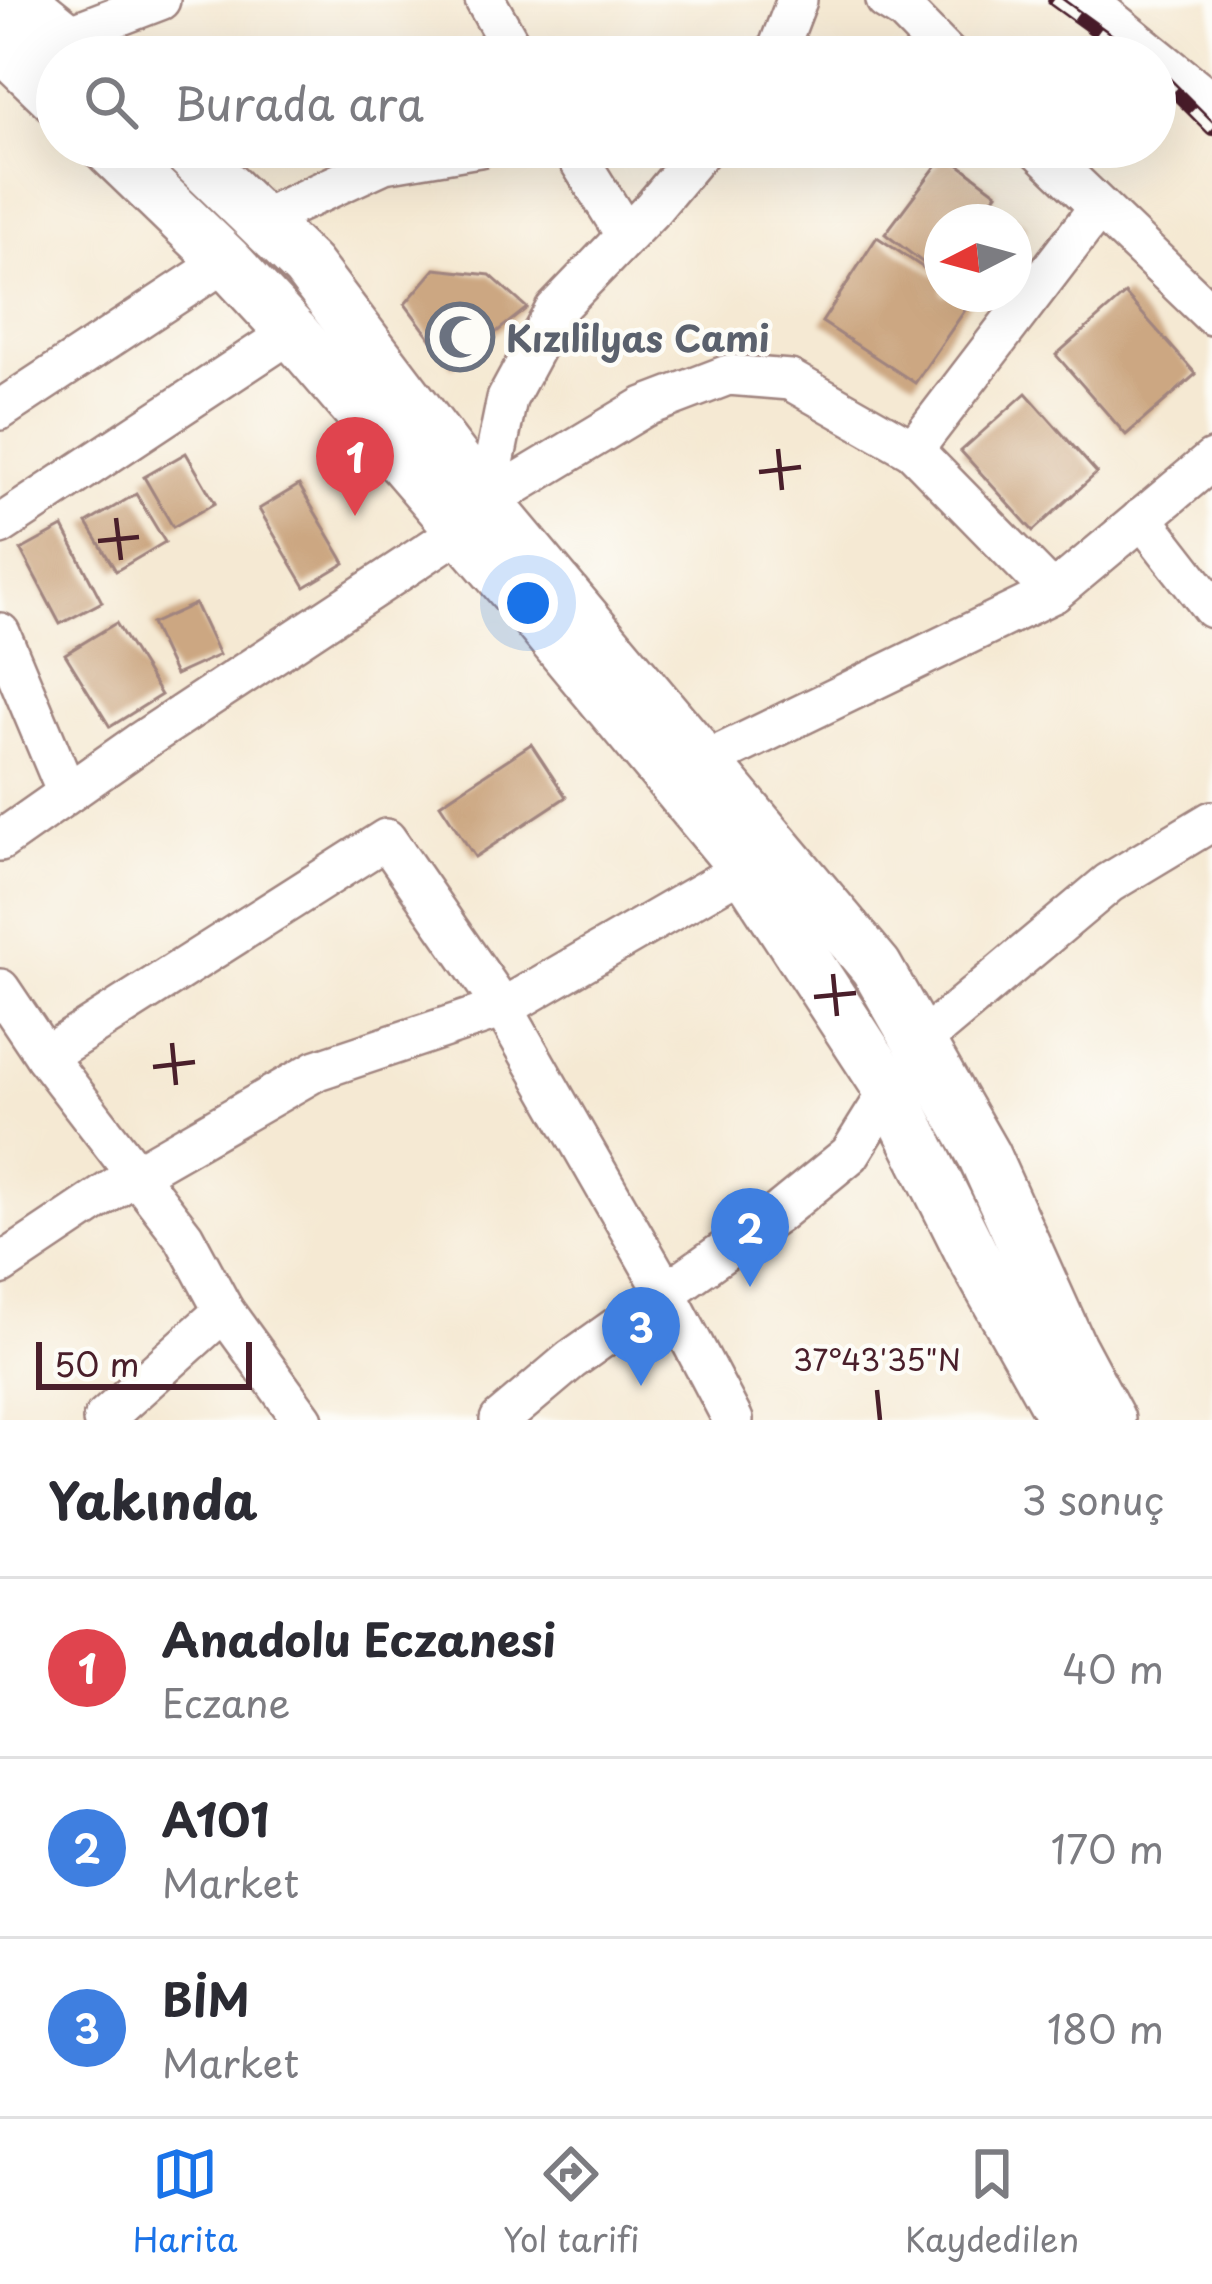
<!DOCTYPE html>
<html lang="tr">
<head>
<meta charset="utf-8">
<style>
  :root { --surface:#fff; --page:#f7f7f7; --text:#2b2b33; --muted:#7c7c81; --line:#e1e1e2; --accent:#1a73e8 }
  body { margin:0; font-family:"Playpen Sans",sans-serif; background:var(--page); color:var(--text) }
  .compass { position:absolute; left:924px; top:204px; width:108px; height:108px; border-radius:50%; background:var(--surface); box-shadow:0 12px 48px #0002; rotate:264deg }
  .scale { position:absolute; left:36px; bottom:30px; width:216px; box-sizing:border-box; padding-left:12px; border:6px solid #4a1f2b; border-top:0; font-size:33px; line-height:42px; white-space:nowrap; color:#4a1f2b; -webkit-text-stroke:9px #fdfcf7; paint-order:stroke }
  .you { position:absolute; left:528px; top:603px; width:42px; height:42px; margin:-30px; border:9px solid #fff; border-radius:50%; background:#1a73e8; box-shadow:0 0 0 18px #1a73e833 }
  .badge { display:grid; place-items:center; width:78px; height:78px; border-radius:50%; background:var(--accent); color:#fff; font-size:39px; font-weight:700 }
  .pin { position:absolute; translate:-50% -99px; filter:drop-shadow(0 3px 6px #0008) }
  .pin::after { content:''; position:absolute; top:63px; width:42px; height:36px; background:inherit; clip-path:polygon(0 0,100% 0,50% 100%) }
  .list { margin:0; padding:0; list-style:none }
  h2 { display:flex; justify-content:space-between; align-items:center; height:156px; margin:0; padding:0 48px; font-size:51px }
  h2 small { font-size:39px; font-weight:400; color:var(--muted) }
  .list li { display:grid; grid-template-columns:78px 1fr auto; gap:36px; align-items:center; box-sizing:border-box; height:180px; padding:0 48px; border-top:3px solid var(--line) }
  .list b { display:block; font-size:45px; white-space:nowrap }
  .list p { margin:0; font-size:39px; white-space:nowrap; color:var(--muted) }
  .list em { font-size:39px; font-style:normal; color:var(--muted) }
  .icon { flex:none; width:66px; height:66px; fill:none; stroke:currentColor; stroke-width:2; stroke-linecap:round; stroke-linejoin:round }
  .map { position:relative; flex:none; width:1212px; height:1420px; overflow:hidden }
  .search { position:absolute; background:var(--surface); box-shadow:0 12px 48px #0002; left:36px; right:36px; top:36px; height:132px; display:flex; align-items:center; gap:30px; box-sizing:border-box; padding:0 42px; border-radius:66px; color:var(--muted); font-size:45px }
  .sheet { height:696px; background:var(--surface) }
  nav { display:flex; justify-content:space-around; align-items:center; box-sizing:border-box; height:168px; border-top:3px solid var(--line); background:var(--surface); font-size:33px; color:var(--muted) }
  nav a { display:grid; justify-items:center; gap:6px }
  nav .on { color:var(--accent) }
  .map>svg:first-child { display:block }
</style>
</head>
<body>
<div class="map">
<svg width="1212" height="1420" viewBox="0 0 1212 1420">
  <rect width="100%" height="100%" fill="#fdfcf7"/>
  <filter id="ink" filterUnits="userSpaceOnUse"><feTurbulence type="fractalNoise" baseFrequency=".00833" numOctaves="2"/><feDisplacementMap in="SourceGraphic" scale="24" xChannelSelector="R" yChannelSelector="G"/><feConvolveMatrix kernelMatrix="1 2 1 2 8 2 1 2 1" color-interpolation-filters="sRGB"/></filter>
  <filter id="wash" filterUnits="userSpaceOnUse"><feTurbulence type="fractalNoise" baseFrequency=".004" numOctaves="4" result="noise"/><feDisplacementMap in="SourceGraphic" scale="48" xChannelSelector="R" yChannelSelector="G"/><feGaussianBlur stdDeviation="2.7" result="paint"/><feColorMatrix in="noise" values="0 0 0 0 0 0 0 0 0 0 0 0 0 0 0 0 0 1.4 0 .05"/><feComposite in="paint" operator="in"/></filter>
  <g filter="url(#wash)">
    <rect width="100%" height="100%" fill="#f5e9d3"/>
    <g id="blocks">
      <g fill="#cca782">
        <path d="M945,154L997,193L992,200L1027,226L1014,243V222H942V277L885,234Z"/>
        <path d="M877,237L942,280V294H976L915,383L822,322Z"/>
        <path d="M435,269L490,275L527,308L452,367L405,304Z"/>
        <path d="M1125,294L1196,374L1126,435L1056,355Z"/>
        <path d="M1026,393L1097,473L1033,531L961,451Z"/>
        <path d="M186,453L215,503L173,527L144,477Z"/>
        <path d="M299,485L345,563L305,587L259,509Z"/>
        <path d="M136,494L165,542L116,571L87,523Z"/>
        <path d="M63,527L102,602L60,624L21,550Z"/>
        <path d="M195,604L219,655L175,675L151,624Z"/>
        <path d="M116,623L161,695L110,727L65,654Z"/>
        <path d="M531,744L566,797L475,857L440,804Z"/>
      </g>
    </g>
  </g>
  <g filter="url(#ink)">
    <use href="#blocks" fill-opacity="0" stroke="#a0847f" stroke-width="3"/>
    <g fill="none" stroke-linecap="round" stroke-linejoin="round">
      <defs>
        <g id="minor">
          <path d="M485,0L517,57"/>
          <path d="M886,0L904,11L949,57"/>
          <path d="M1086,0L1212,102"/>
          <path d="M45,44L160,0"/>
          <path d="M775,57L797,0"/>
          <path d="M571,147L625,234"/>
          <path d="M1037,147L1212,315"/>
          <path d="M260,220L384,163L479,147"/>
          <path d="M0,410L226,261"/>
          <path d="M913,450L1099,207"/>
          <path d="M486,502L507,399L555,310L652,209L704,147"/>
          <path d="M1142,518L1212,608"/>
          <path d="M0,525L292,332"/>
          <path d="M0,633L67,793"/>
          <path d="M706,761L1053,593L1212,460"/>
          <path d="M0,841L142,741L460,531L486,502L644,407L728,375L790,380L913,450L1053,593"/>
          <path d="M0,989L45,1056L184,1237L224,1311"/>
          <path d="M921,1041L1109,883L1212,821"/>
          <path d="M45,1056L386,839L503,1008L666,1293L733,1420"/>
          <path d="M0,1265L136,1174L317,1070L503,1008L745,868"/>
          <path d="M103,1420L224,1311L303,1420"/>
          <path d="M500,1420L571,1360L778,1213L850,1154L890,1090"/>
        </g>
        <g id="major">
          <path d="M20,0L91,57"/>
          <path d="M0,43L57,98"/>
          <path d="M108,147L226,261L292,332L515,591L745,868L890,1090L972,1254L1065,1420"/>
          <path d="M184,147L307,266L486,502L876,967L984,1156L1070,1347L1109,1420"/>
        </g>
      </defs>
      <use href="#minor" stroke="#a0847f" stroke-width="44"/>
      <use href="#major" stroke="#a0847f" stroke-width="56"/>
      <use href="#minor" stroke="#fff" stroke-width="39"/>
      <use href="#major" stroke="#fff" stroke-width="51"/>
      <defs>
        <g id="rail">
          <path d="M1054,0L1133,57"/>
          <path d="M1155,72L1212,129"/>
        </g>
      </defs>
      <use href="#rail" stroke="#4a1f2b" stroke-width="14"/>
      <use href="#rail" stroke="#fdfcf7" stroke-width="9" stroke-dasharray="27" stroke-linecap="butt"/>
    </g>
  </g>
  <path fill="none" stroke="#4a1f2b" stroke-width="4.5" d="M778,449L782,490M759,472L801,467M116,518L121,560M98,541L139,537M833,974L837,1016M814,997L856,993M172,1043L176,1085M153,1067L195,1062M877,1390L880,1420"/>
  <defs>
    <symbol id="mosque-ring" viewBox="-11 -11 22 22"><circle r="9.5" fill="#fdfcf7" stroke="#6b7280" stroke-width="1.5"/><path d="M3.5-4.9A6 6 0 1 0 3.5 4.9A5 5 0 1 1 3.5-4.9Z" fill="#6b7280"/></symbol>
  </defs>
  <g fill-rule="evenodd">
    <use href="#mosque-ring" x="422" y="299" width="76" height="76"/>
  </g>
  <g text-anchor="middle" dominant-baseline="central" stroke-width="9" stroke-linejoin="round" paint-order="stroke">
    <g font-size="36" font-weight="bold" fill="#5b616d" stroke="#fdfcf7" text-anchor="start">
      <text x="506" y="337">Kızılilyas Cami</text>
    </g>
  </g>
  <g font-size="30" text-anchor="middle" fill="#4a1f2b" stroke="#fdfcf7" stroke-width="9" stroke-linejoin="round" paint-order="stroke">
    <text x="877" y="1371">37°43'35"N</text>
  </g>
</svg>
<svg class="compass" viewBox="-18 -18 36 36"><path d="M0-13l5 13h-10z" fill="#e53935"/><path d="M0 13l5-13h-10z" fill="#7c7c81"/></svg>
<div class="scale">50 m</div>
<div class="you"></div>
<div class="pin badge" style="left:355px;top:516px;background:#e0444e">1</div>
<div class="pin badge" style="left:750px;top:1287px;background:#3f7fe0">2</div>
<div class="pin badge" style="left:641px;top:1386px;background:#3f7fe0">3</div>
<div class="search"><svg class="icon" aria-label="search" viewBox="0 0 24 24"><circle cx="10" cy="10" r="6"/><path d="M15 15l6 6"/></svg>Burada ara</div>
</div>
<section class="sheet">
<h2>Yakında<small>3 sonuç</small></h2>
<ul class="list">
<li><span class="badge" style="background:#e0444e">1</span><div><b>Anadolu Eczanesi</b><p>Eczane</p></div><em>40 m</em></li>
<li><span class="badge" style="background:#3f7fe0">2</span><div><b>A101</b><p>Market</p></div><em>170 m</em></li>
<li><span class="badge" style="background:#3f7fe0">3</span><div><b>BİM</b><p>Market</p></div><em>180 m</em></li>
</ul>
</section>
<nav>
<a class="on"><svg class="icon" aria-label="map" viewBox="0 0 24 24"><path d="M3 6l6-2 6 2 6-2v14l-6 2-6-2-6 2zM9 4v14M15 6v14"/></svg>Harita</a>
<a><svg class="icon" aria-label="directions" viewBox="0 0 24 24"><path d="M12 3l9 9-9 9-9-9zM9 14v-3h6M13 9l2 2-2 2"/></svg>Yol tarifi</a>
<a><svg class="icon" aria-label="saved" viewBox="0 0 24 24"><path d="M7 4h10v16l-5-4-5 4z"/></svg>Kaydedilen</a>
</nav>
</body>
</html>
